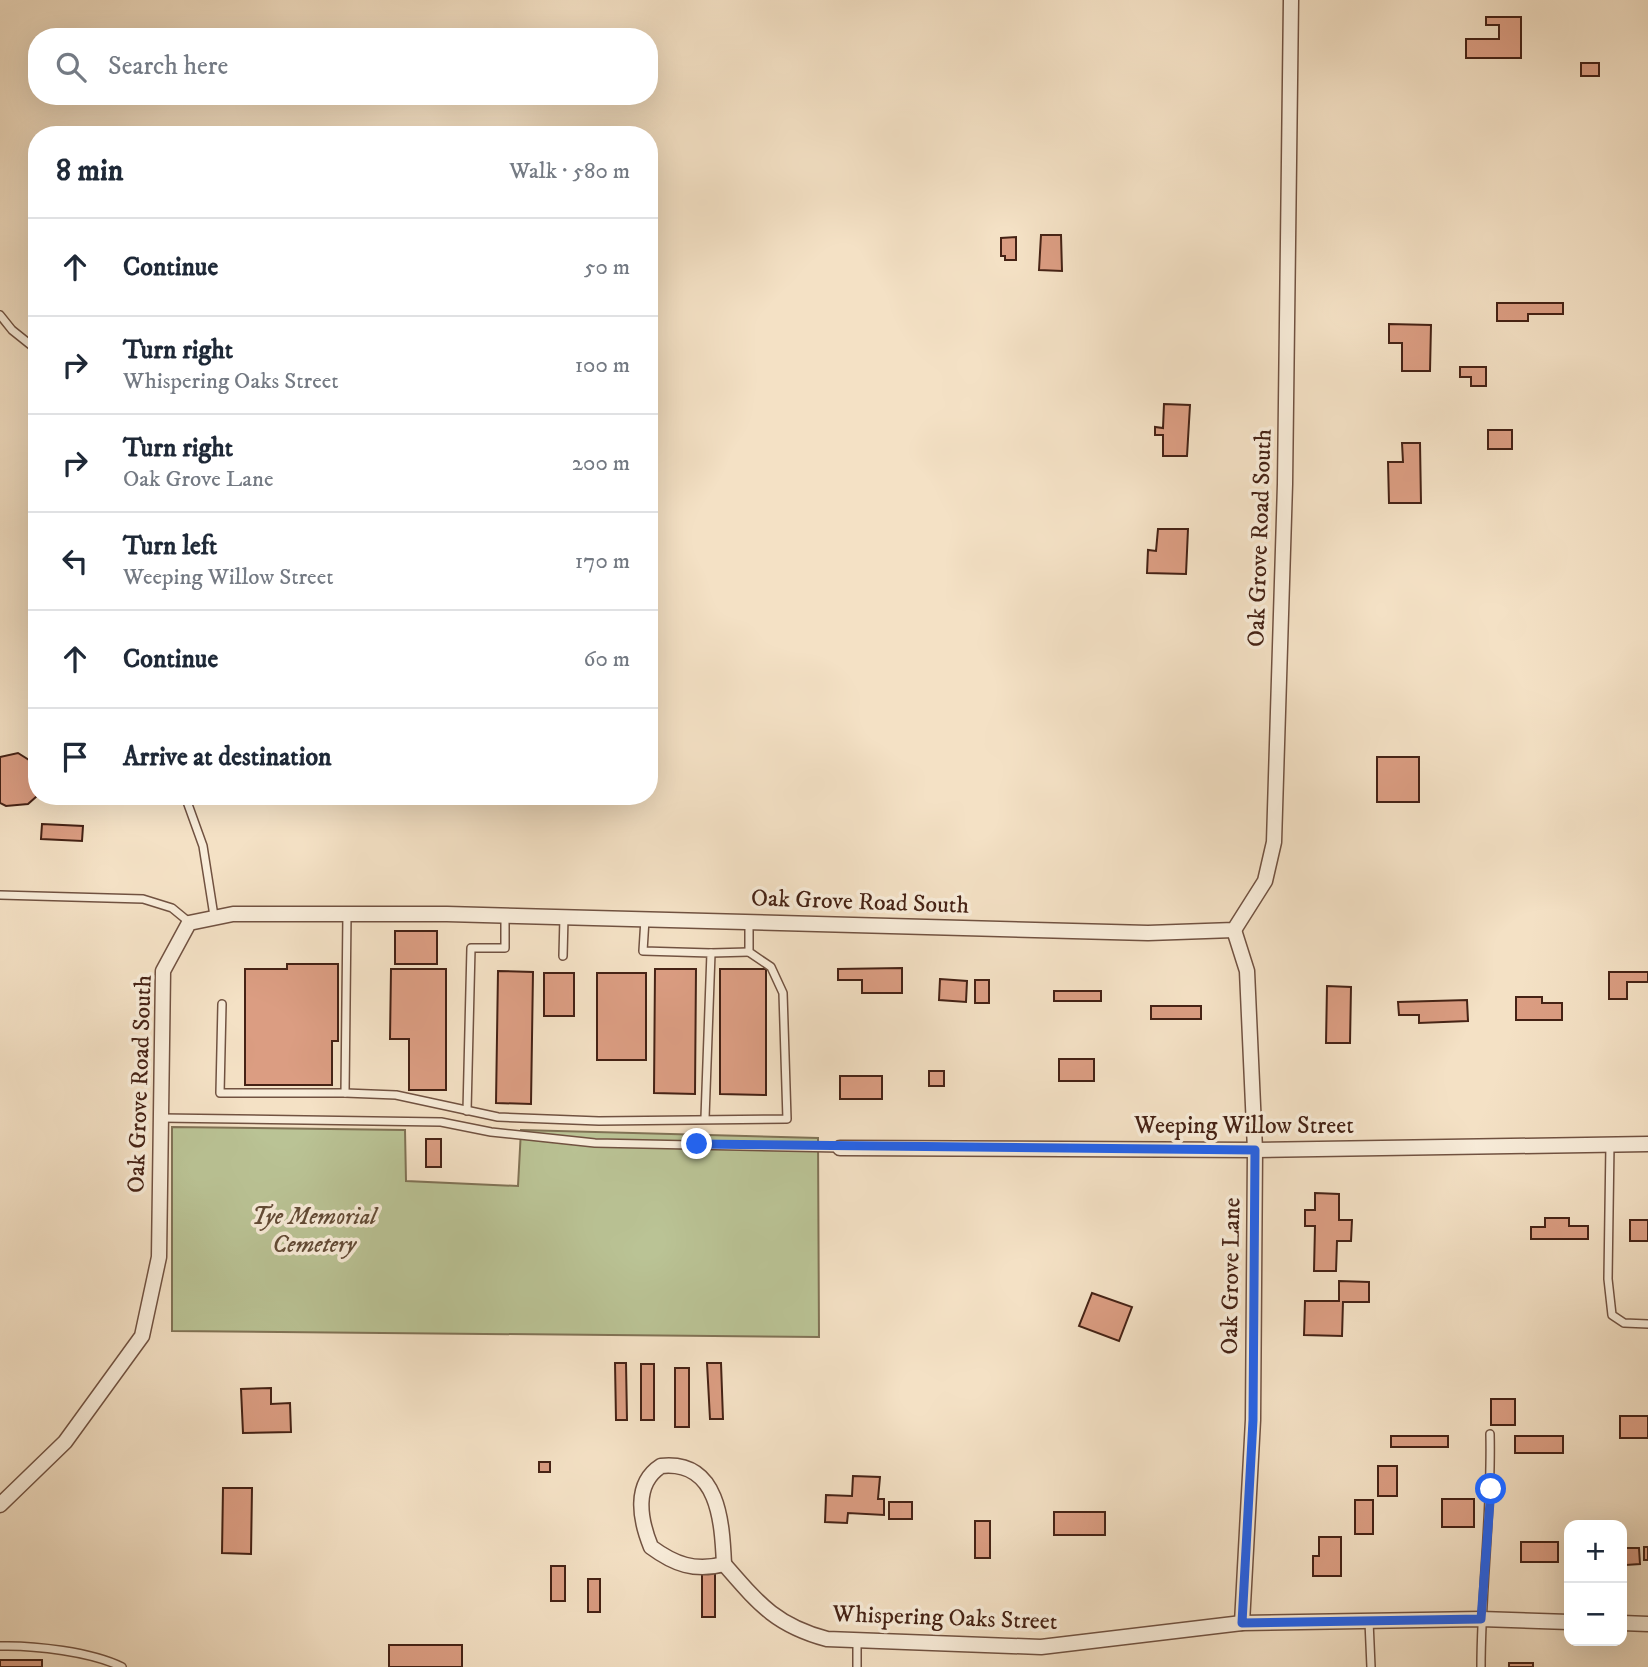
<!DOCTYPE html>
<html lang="en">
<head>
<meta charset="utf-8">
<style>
  :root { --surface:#fff; --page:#f2f2f3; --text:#1f2937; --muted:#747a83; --line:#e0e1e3 }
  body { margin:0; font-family:"IM FELL DW Pica",serif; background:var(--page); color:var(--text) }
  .controls { position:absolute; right:21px; bottom:21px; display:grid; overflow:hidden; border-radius:14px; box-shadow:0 7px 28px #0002 }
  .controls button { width:63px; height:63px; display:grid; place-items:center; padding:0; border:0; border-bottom:2px solid var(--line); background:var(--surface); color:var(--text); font:35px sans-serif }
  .stop { position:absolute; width:21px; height:21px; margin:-16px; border:5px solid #2563eb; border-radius:50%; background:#fff }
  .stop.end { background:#2563eb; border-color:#fff; box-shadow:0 2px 7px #0008 }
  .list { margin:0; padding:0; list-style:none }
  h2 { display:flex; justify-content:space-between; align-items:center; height:91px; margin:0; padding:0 28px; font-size:30px }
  h2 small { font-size:23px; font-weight:400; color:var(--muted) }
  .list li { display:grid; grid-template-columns:46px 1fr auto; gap:21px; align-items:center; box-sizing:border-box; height:98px; padding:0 28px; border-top:2px solid var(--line) }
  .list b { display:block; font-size:26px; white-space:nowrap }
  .list p { margin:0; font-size:23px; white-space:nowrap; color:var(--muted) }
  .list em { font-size:23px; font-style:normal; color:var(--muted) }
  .icon { flex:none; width:38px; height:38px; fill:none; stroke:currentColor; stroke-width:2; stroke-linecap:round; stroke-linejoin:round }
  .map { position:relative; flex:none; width:1648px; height:1667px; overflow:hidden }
  .search { position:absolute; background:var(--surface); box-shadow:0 7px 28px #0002; left:28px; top:28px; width:630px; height:77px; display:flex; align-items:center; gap:18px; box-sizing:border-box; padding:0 24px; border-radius:28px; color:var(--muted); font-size:26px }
  .panel { position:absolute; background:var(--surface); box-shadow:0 7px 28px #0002; left:28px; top:126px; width:630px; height:679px; border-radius:28px }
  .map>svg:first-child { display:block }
</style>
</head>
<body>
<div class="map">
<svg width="1648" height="1667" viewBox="0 0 1648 1667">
  <rect width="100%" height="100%" fill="#f4e1c5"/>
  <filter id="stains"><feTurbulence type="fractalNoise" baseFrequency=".00286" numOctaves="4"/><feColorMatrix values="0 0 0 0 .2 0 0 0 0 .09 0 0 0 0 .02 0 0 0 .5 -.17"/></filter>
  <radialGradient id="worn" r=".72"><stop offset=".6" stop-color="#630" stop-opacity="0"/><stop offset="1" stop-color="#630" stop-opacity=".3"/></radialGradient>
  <path fill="#bac395" stroke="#807255" stroke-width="2" d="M172,1127L405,1130L406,1181L518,1186L521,1130L818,1138L819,1337L172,1331Z"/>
  <g fill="#db9d82" stroke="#452215" stroke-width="2">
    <path d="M1486,17H1521V58H1466V39H1499V25H1486Z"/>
    <rect x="1581" y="63" width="18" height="13"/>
    <path d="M1041,235H1061L1062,271L1039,270Z"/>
    <path d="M1016,237V260H1005V256H1001V238Z"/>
    <path d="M1497,303H1563V314H1528V321H1497Z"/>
    <path d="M1389,324L1431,325L1430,371H1402V343H1389Z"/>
    <path d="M1460,367H1486V386H1471V377H1460Z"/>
    <path d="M1164,404L1190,405L1187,456H1163V435H1155V427L1163,428Z"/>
    <rect x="1488" y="430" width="24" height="19"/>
    <path d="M1402,443H1420L1421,503H1389L1388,462H1403Z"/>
    <path d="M1158,529H1188L1186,574L1147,573L1148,550L1156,551Z"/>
    <path d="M18,753L37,765V796L28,804L6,806L0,803V757Z"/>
    <rect x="1377" y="757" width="42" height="45"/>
    <path d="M42,824L83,826L82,841L41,839Z"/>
    <rect x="395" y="931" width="42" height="33"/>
    <path d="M287,964H338V1041H332V1085H245V969H287Z"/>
    <path d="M902,968V993H862V980H838V969Z"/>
    <path d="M391,969H446V1090H409V1039H390Z"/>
    <path d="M655,969H696L695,1094L654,1093Z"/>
    <path d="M720,969H766V1095L720,1094Z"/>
    <path d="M498,971L533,972L531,1104L496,1103Z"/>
    <path d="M1609,972H1648V982H1627V999H1609Z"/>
    <rect x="544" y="973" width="30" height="43"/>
    <rect x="597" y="973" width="49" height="87"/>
    <path d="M940,979L967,981L966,1002L939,1000Z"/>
    <rect x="975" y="980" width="14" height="23"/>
    <path d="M1327,986L1351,987L1350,1043H1326Z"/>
    <rect x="1054" y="991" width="47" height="10"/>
    <path d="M1516,997H1542V1003H1562V1020H1516Z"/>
    <path d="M1467,1000L1468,1021L1419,1023V1015H1399L1398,1002Z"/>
    <rect x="1151" y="1006" width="50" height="13"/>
    <rect x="1059" y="1059" width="35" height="22"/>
    <rect x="929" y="1071" width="15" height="15"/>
    <rect x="840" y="1076" width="42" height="23"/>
    <rect x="426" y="1139" width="15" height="28"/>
    <path d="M1315,1193L1339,1194V1220H1352L1351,1241H1337L1336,1271H1314L1315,1226H1305V1210H1315Z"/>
    <path d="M1545,1218H1569V1226H1588V1239H1531V1227H1545Z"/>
    <rect x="1630" y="1220" width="18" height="21"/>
    <path d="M1339,1281L1369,1282V1302H1343L1342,1336L1304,1335L1305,1301H1339Z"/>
    <path d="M1092,1293L1132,1307L1119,1341L1079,1326Z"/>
    <path d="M615,1363H626L627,1420H616Z"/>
    <path d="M707,1363H721L723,1419H710Z"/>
    <rect x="641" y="1364" width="13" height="56"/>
    <rect x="675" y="1368" width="14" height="59"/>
    <path d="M271,1388V1404L290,1403L291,1432L243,1433L241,1389Z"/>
    <rect x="1491" y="1399" width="24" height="26"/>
    <rect x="1620" y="1416" width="28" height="22"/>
    <rect x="1391" y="1436" width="57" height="11"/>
    <rect x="1515" y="1436" width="48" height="17"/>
    <rect x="539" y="1462" width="11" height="10"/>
    <rect x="1378" y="1466" width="19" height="30"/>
    <path d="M853,1476L880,1477L878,1499H884V1515L848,1513L847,1523L825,1522L826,1495L852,1496Z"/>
    <path d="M223,1488H252L251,1554L222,1553Z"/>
    <rect x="1442" y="1499" width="32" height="28"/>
    <rect x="1355" y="1500" width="18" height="34"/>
    <rect x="889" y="1502" width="23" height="17"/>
    <rect x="1054" y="1512" width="51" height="23"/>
    <rect x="975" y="1521" width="15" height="37"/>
    <path d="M1319,1537H1341V1576H1313V1556H1319Z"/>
    <rect x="1521" y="1542" width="37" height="20"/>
    <rect x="1644" y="1547" width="4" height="13"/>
    <path d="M1625,1548H1639L1640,1564L1626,1565Z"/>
    <rect x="551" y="1566" width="14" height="35"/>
    <rect x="702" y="1572" width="13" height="45"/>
    <rect x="588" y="1579" width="12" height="33"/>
    <rect x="389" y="1645" width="73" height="22"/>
    <rect x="0" y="1660" width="42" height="7"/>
    <rect x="1509" y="1663" width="24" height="4"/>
  </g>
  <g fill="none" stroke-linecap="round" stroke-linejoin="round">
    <defs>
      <g id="lane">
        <path d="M0,315L12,330L37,350"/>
        <path d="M185,796L203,846L214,916"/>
        <path d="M0,895L143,899L172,908L189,922"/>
        <path d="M645,919L643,951L711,953L705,1118"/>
        <path d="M711,953L749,952"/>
        <path d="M563,956L564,917"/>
        <path d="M222,1004L220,1093H345L347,914"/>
        <path d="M345,1093L396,1095L498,1117L599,1121L787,1119L783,993L771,967L749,952V923"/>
        <path d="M467,1111L471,948H505V916"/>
        <path d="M161,1118L441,1122L491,1132L595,1143L840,1148"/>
        <path d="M1610,1144L1608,1279L1612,1315L1624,1323L1648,1324"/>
        <path d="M1369,1621L1371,1667"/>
        <path d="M0,1646C34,1645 92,1652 122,1667"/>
        <path d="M857,1667V1640"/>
        <path d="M1481,1667C1481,1589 1492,1513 1490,1434"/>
      </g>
      <g id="street">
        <path d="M1234,930L1247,971L1255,1150L1253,1420L1242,1623"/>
        <path d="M840,1148L1255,1150L1648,1144"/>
        <path d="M661,1466C719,1460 722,1522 724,1564C695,1572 674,1564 651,1547C640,1520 633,1484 661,1466Z"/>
        <path d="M0,1505L65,1442L142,1336L159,1257L163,971L189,923L233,914H447L1148,933L1234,930L1265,881L1274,842L1285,484L1291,0"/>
        <path d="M724,1564C758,1603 775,1625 827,1639L1041,1647L1242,1623L1481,1619L1569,1622"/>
        <path d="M1622,1623L1648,1624"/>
      </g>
    </defs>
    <use href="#lane" stroke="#715241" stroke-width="10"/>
    <use href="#street" stroke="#715241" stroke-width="17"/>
    <use href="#lane" stroke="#f8ecd9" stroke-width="7"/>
    <use href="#street" stroke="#f8ecd9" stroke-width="14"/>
  </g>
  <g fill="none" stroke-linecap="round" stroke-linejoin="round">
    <path stroke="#2563eb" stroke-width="9" d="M697,1144L1255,1150L1253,1420L1242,1623L1481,1619L1491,1489"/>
  </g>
  <g text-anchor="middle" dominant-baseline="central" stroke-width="7" stroke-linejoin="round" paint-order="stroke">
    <g font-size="24" fill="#452215" stroke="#f8ecd9">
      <text transform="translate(1260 538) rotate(-88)">Oak Grove Road South</text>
      <text transform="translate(860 902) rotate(2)">Oak Grove Road South</text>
      <text transform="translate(140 1084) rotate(-88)">Oak Grove Road South</text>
      <text x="1244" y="1126">Weeping Willow Street</text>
      <text transform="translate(1231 1276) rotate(-89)">Oak Grove Lane</text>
      <text transform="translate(945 1618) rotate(2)">Whispering Oaks Street</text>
    </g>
    <g font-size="24" font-style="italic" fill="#624a35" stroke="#f8ecd9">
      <text x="314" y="1217">Tye Memorial<tspan x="314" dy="28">Cemetery</tspan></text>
    </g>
  </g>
  <rect width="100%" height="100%" filter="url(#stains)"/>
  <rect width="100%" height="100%" fill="url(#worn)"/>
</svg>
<div class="controls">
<button>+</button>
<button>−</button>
</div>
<div class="stop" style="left:1491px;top:1489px"></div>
<div class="stop end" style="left:697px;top:1144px"></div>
<div class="search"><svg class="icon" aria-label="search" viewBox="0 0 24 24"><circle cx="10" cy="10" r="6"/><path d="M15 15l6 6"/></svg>Search here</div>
<section class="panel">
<h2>8 min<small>Walk · 580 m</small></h2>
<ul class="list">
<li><svg class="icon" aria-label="ahead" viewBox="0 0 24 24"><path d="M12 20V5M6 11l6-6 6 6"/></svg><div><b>Continue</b></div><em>50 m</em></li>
<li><svg class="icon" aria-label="right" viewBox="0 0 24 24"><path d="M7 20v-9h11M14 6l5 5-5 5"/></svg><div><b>Turn right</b><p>Whispering Oaks Street</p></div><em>100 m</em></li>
<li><svg class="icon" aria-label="right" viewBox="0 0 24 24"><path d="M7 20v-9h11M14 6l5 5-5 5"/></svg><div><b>Turn right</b><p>Oak Grove Lane</p></div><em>200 m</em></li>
<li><svg class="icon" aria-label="left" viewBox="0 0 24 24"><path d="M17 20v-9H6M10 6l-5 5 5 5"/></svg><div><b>Turn left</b><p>Weeping Willow Street</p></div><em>170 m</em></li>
<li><svg class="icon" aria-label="ahead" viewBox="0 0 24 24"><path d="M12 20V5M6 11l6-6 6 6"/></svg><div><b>Continue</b></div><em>60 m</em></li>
<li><svg class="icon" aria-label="arrive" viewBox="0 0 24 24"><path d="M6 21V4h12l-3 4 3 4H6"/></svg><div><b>Arrive at destination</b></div></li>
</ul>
</section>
</div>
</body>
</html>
